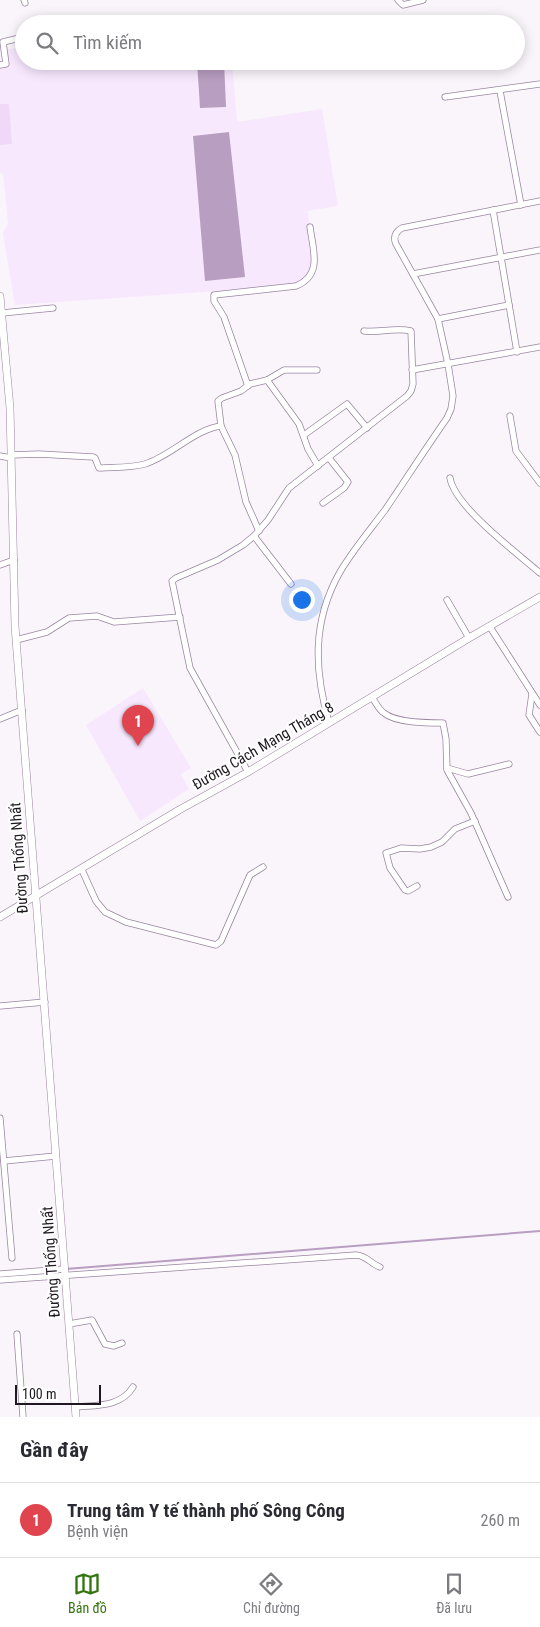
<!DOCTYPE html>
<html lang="vi">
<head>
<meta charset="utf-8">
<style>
  :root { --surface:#fff; --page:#f2f2f3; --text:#2b2b33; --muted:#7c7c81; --line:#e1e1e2; --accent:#357510 }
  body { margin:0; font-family:"Roboto Condensed",sans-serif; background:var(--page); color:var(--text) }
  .scale { position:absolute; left:15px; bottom:12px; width:86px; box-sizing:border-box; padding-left:5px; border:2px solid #1f1721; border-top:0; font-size:14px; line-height:18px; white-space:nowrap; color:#1f1721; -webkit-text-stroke:4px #fff; paint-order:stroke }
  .you { position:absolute; left:301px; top:599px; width:18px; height:18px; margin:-12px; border:4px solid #fff; border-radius:50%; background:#1a73e8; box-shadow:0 0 0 8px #1a73e833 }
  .badge { display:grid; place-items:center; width:32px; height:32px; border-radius:50%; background:var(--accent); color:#fff; font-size:16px; font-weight:700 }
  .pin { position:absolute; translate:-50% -41px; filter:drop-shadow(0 1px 2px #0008) }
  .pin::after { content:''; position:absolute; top:26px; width:18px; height:15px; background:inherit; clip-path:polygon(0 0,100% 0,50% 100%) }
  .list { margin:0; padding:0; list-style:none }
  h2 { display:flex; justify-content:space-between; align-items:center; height:65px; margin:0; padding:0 20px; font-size:21px }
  h2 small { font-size:16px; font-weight:400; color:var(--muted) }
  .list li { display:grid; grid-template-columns:32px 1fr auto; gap:15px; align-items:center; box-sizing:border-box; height:75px; padding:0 20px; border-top:1px solid var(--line) }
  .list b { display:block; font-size:19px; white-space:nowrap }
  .list p { margin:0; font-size:16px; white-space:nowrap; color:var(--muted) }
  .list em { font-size:16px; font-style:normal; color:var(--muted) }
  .icon { flex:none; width:28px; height:28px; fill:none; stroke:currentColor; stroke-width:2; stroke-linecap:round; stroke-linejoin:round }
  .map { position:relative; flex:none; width:540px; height:1417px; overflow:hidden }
  .search { position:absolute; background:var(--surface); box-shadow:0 2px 12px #0003; left:15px; right:15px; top:15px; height:55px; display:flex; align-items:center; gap:12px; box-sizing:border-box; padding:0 18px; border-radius:28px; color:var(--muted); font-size:19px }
  .sheet { height:140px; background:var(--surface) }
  nav { display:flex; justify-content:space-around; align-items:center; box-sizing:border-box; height:70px; border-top:1px solid var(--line); background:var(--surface); font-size:14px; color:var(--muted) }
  nav a { display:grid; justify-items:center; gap:2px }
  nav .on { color:var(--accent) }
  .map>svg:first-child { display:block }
</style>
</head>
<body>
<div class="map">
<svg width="540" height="1417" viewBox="0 0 540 1417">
  <rect width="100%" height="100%" fill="#faf5fb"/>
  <g fill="#f8e8fe">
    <path d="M24,48V61H232L237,122L322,109L338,206L308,211L313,264L310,273L298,283L203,292L15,305L3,233L8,223L3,174L0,173V68L7,66V49Z"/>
    <path d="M143,688L191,768L181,774L189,789L140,821L86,725Z"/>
  </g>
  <path fill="#f0d8f8" d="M0,104H9L12,144L0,145Z"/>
  <g fill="#b89ec1">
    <path d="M197,61H224L226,107L200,108Z"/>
    <path d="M229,132L245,277L205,281L193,136Z"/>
  </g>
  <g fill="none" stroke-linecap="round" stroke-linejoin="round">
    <path stroke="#b89ec1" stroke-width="2" d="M66,1269L540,1231"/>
    <defs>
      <g id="minor">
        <path d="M24,0L25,3"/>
        <path d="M398,0L403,5L423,0"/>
        <path d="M0,65L6,64L3,42L24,37"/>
        <path d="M500,91L521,205"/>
        <path d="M445,97L540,84"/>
        <path d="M493,210L517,352"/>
        <path d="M413,274L540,250"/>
        <path d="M2,313L53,308"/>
        <path d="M438,319L509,305"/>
        <path d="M412,370L540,347"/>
        <path d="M267,380L299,424L308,449L318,466"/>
        <path d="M248,386L224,317L214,301V295L296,286C323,275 313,250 310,227"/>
        <path d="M510,416L516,451L540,483"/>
        <path d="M304,435L347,404L367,428"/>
        <path d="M11,455L39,454L93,457L95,458L99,468C114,467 131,468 145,464C171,456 195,429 221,426"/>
        <path d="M0,456L11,458"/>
        <path d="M450,478C455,507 517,553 540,573"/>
        <path d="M323,503L344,488L348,482L329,458"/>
        <path d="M259,531L246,502L235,455L221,426L218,401L222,398L241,391L250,384L267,380L284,370H317"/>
        <path d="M254,536L291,584"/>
        <path d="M0,565L14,560"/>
        <path d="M447,600L469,638"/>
        <path d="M490,627L540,705"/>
        <path d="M16,640L47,632L69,618L97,616L114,622L180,617"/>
        <path d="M532,694L529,715L540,732"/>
        <path d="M372,697C376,703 379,710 384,713C396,723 427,723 443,723L446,739L447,770L471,813L508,897"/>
        <path d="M0,719L22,710"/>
        <path d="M329,723C314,670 312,621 340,572C353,550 370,530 385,510C406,479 426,448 447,418L451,409L453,396L448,364L438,319L396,244C393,237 395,232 402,228L540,201"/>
        <path d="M447,768L468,774L509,764"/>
        <path d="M248,772L190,668L172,581L176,578L218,560L243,545L254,536L268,520L289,488L407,396L411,391L413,384L411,331C395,327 380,333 364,331"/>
        <path d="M82,870L96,901L105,912L126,922L216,945L221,941L250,875L263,867"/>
        <path d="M417,886L408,891L405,890L390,868L386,853L401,848L420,849L431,847L442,842L455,829L475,821"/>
        <path d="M0,1006L45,1002"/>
        <path d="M0,1118L12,1258"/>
        <path d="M4,1161L56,1156"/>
        <path d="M0,1274L65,1269"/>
        <path d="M0,1280L356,1255C366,1255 371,1264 380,1267"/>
        <path d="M69,1324L92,1320L105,1344L114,1346L122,1343"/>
        <path d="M17,1334L23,1417"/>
        <path d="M75,1407C97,1405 121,1407 133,1387"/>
      </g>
      <g id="tertiary">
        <path d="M0,296L10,408L15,626L76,1417"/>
        <path d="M0,917L179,810L248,772L469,638L540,597"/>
      </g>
    </defs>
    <use href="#minor" stroke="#9985a0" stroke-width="7"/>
    <use href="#tertiary" stroke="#9985a0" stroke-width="8"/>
    <use href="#minor" stroke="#fff" stroke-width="5.5"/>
    <use href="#tertiary" stroke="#fff" stroke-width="7"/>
  </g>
  <g text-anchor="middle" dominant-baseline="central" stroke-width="4" stroke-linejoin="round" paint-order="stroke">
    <g font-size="15" fill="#1f1721" stroke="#fff">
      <text transform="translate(263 746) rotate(-30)">Đường Cách Mạng Tháng 8</text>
      <text transform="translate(19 858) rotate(-94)">Đường Thống Nhất</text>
      <text transform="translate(51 1262) rotate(-94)">Đường Thống Nhất</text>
    </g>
  </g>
</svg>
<div class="scale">100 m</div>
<div class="you"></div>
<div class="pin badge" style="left:138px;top:746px;background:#e0444e">1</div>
<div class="search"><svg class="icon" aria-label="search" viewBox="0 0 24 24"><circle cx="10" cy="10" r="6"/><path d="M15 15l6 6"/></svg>Tìm kiếm</div>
</div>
<section class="sheet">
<h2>Gần đây<small></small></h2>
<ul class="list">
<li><span class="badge" style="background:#e0444e">1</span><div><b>Trung tâm Y tế thành phố Sông Công</b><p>Bệnh viện</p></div><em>260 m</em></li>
</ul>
</section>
<nav>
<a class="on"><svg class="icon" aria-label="map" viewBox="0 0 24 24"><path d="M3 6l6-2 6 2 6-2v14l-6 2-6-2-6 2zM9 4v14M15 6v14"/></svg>Bản đồ</a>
<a><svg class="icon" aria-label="directions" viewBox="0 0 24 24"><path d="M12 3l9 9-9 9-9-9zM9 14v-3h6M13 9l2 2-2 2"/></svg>Chỉ đường</a>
<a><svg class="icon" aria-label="saved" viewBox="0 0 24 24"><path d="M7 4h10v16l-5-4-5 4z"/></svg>Đã lưu</a>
</nav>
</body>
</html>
